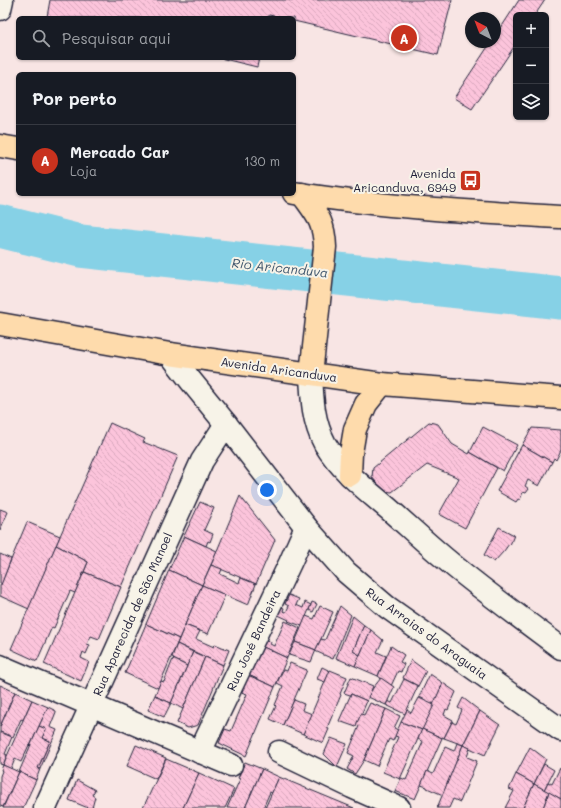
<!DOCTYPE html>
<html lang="pt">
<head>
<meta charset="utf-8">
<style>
  :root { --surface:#171b24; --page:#20242c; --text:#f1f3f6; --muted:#9ea1a6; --line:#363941; --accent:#c8321e }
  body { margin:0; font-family:Mali,sans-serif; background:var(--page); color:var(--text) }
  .controls { position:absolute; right:12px; top:12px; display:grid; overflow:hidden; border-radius:6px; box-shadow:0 1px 3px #0004 }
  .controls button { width:36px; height:36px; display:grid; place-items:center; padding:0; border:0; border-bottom:1px solid var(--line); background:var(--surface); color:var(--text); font:20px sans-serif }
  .compass { position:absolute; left:465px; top:12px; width:36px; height:36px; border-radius:50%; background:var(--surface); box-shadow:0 1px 3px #0004; rotate:318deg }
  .you { position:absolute; left:267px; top:490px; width:14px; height:14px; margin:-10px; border:3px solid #fff; border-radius:50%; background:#1a73e8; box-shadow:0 0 0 6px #1a73e833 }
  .badge { display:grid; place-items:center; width:26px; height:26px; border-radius:50%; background:var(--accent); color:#fff; font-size:13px; font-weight:700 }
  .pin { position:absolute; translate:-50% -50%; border:2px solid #fff; box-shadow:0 1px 4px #0006 }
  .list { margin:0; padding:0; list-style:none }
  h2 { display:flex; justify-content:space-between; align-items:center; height:52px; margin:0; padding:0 16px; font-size:17px }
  h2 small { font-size:13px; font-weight:400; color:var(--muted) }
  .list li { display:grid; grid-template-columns:26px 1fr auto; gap:12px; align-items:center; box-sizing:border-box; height:72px; padding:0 16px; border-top:1px solid var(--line) }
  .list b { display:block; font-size:15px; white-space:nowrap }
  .list p { margin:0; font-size:13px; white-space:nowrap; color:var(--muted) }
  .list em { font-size:13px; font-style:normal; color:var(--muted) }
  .icon { flex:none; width:22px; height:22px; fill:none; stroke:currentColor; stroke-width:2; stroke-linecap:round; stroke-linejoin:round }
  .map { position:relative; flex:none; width:561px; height:808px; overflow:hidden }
  .search { position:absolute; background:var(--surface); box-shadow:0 1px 3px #0004; left:16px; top:16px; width:280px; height:44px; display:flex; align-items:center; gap:10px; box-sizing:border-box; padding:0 14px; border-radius:6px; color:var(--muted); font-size:15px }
  .panel { position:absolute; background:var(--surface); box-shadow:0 1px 3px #0004; left:16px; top:72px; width:280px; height:124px; border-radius:6px }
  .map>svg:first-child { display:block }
</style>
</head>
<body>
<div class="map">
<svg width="561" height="808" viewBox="0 0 561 808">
  <defs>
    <pattern id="building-back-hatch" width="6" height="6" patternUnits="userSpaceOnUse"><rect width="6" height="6" fill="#fcc4db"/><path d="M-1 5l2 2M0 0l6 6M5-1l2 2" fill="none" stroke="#d8a8bd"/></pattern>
  </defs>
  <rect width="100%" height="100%" fill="#f8e5e4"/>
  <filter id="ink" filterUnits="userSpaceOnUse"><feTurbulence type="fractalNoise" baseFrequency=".025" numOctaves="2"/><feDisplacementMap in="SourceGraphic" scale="8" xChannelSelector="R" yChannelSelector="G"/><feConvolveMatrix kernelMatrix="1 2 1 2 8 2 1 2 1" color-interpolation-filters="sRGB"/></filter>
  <g filter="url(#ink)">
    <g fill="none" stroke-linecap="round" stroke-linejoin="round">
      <path stroke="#86d1e6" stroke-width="43" d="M0,226L80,246L561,298"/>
    </g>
    <g fill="url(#building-back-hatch)" stroke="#22223b">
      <path d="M50,0H452L438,55L294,21V18H283L269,15V18H53L47,17Z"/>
      <path d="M519,0H545L535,15H516V44L472,109L454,98L491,42H495V37Z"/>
      <path d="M220,58H259L257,67Z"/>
      <path d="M429,422L438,424L452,444L469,454L470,452L497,468L465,528L439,514L459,478L427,465L392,492L383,491L372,477L373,468Z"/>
      <path d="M110,423L145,439L143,442L178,456L121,587L84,572L88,562L56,545Z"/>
      <path d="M483,427L517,445L503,471L470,452Z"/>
      <path d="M532,428L561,430V450L556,460L554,458L552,462L522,445Z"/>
      <path d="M522,445L552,462L539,486L528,480L525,486L529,489L526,493L523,492L520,500L518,499L516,502L497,491Z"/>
      <path d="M240,496L275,540L256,584L211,565Z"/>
      <path d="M200,502L214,508L204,530L213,534L210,542L208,541L206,546L184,536Z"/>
      <path d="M0,509L8,512L0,530Z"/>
      <path d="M27,522L60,536L29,609L0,596V586Z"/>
      <path d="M499,527L514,535L510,545L509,544L504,551L494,562L484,555Z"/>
      <path d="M184,536L217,551L202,585L169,570Z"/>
      <path d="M56,545L88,562L75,593L70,591L54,628L52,627L37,661L11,649Z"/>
      <path d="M0,554L11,559L1,585L0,584Z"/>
      <path d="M211,565L222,569L220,574L239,583L241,578L256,584L248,605L202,585Z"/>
      <path d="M169,570L202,585L179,639L146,624Z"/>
      <path d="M84,572L121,587L99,639L91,636L87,644L90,645L86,654L83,652L81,658L89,662L81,681L44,664Z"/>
      <path d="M202,585L225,595L208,634L185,625Z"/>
      <path d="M289,595L299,599L296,605L303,608L305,602L311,605L302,626L288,621L289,620L276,614L279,606L284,608L283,611L286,612L289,606L285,604Z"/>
      <path d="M312,602L317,604L313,612L309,610Z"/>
      <path d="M320,606L333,612L316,650L295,642L306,616L314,619Z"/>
      <path d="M340,606L351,615L333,659L315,651L321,639L325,640Z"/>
      <path d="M353,616L364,625L353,651L360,655L355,666L336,658Z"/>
      <path d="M285,621L300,628L287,658L261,646L264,639L271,642L270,644L274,646Z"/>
      <path d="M146,624L179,639L158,688L125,673Z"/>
      <path d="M185,625L200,631L196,639L214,647L215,644L229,650L223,665L177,644Z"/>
      <path d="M364,625L371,630L360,655L353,651Z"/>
      <path d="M371,630L383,640L377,652L386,656L378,676L355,666Z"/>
      <path d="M295,642L316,650L311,662L289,655Z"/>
      <path d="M177,644L193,652L187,666L173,659L174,658L172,657Z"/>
      <path d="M261,646L287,658L275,687L248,675Z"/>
      <path d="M391,646L404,655L400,662L404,664L401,672L398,671L391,686L378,676Z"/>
      <path d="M193,652L205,657L183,709L171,703Z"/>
      <path d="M205,657L223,665L198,725L188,728L177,723Z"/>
      <path d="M173,659L187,666L171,703L157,697V696L155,695L161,681L164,682Z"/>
      <path d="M411,660L426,671L418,686L403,678Z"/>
      <path d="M290,663L307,670L283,725L270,719L276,706L275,705L283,686L277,683L283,670L287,671Z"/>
      <path d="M322,667L330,671L325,682L317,679Z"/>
      <path d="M330,670L347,677L340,694L341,695L327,728L329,729L323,743L303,734Z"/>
      <path d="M430,674L443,683L434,704L419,697Z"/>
      <path d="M248,675L275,687L246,756L219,743L225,729L231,731L247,694L241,692Z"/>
      <path d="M351,677L373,686L367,701L351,694L350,695L344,693Z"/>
      <path d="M381,678L394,687L386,705L368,697L373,688Z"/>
      <path d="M404,679L418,686L405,714L386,705L388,701L392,703Z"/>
      <path d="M443,683L456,692L448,710L446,709L444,715L453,720L444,738L442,737V738L422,729Z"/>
      <path d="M0,685L15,692L0,727Z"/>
      <path d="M15,692L32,700L23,720L21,719L13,737L0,732V727Z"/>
      <path d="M351,694L367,701L356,727L339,721Z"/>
      <path d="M155,695L157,696V697L171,703L164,717L148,710Z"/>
      <path d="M419,698L434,705L422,730L401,722L407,710L411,713Z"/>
      <path d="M463,698L480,711L463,745L444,738L452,722L456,724L462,710L458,708Z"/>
      <path d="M32,700L48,707L30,746L29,745L21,762L15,759L11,769L3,765Z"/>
      <path d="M294,700L304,704L302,710L312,714L303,734L283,725Z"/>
      <path d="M370,703L386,709L364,760L355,774L347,769L354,756L348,753L359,726L356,725L361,714L364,715Z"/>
      <path d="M48,707L56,711V712L50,727L57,730L40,769L38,768L50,741L42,738L46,729L39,726Z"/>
      <path d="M386,709L400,716L394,728L398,730L393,741L389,739L377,766L364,760Z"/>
      <path d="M480,711L500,725L485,755L463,745Z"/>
      <path d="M401,722L422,730L400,779L383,772L398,737L395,736Z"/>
      <path d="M39,726L46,729L42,738L50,741L38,768L40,769L36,780L19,772Z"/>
      <path d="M422,729L442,738L415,799L395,791L401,778L406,780L423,742L418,739Z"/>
      <path d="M0,732L12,737L5,754L7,755L3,765L0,764Z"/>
      <path d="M331,738L347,744L337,767L324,754Z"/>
      <path d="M457,743L463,745L443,795L427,788V787L421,785L427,771L433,774L445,747L454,751Z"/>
      <path d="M136,745L166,758L156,779L127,766Z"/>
      <path d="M463,745L470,748L467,757L477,761L460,802L453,799L449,808H437Z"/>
      <path d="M530,747L546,759L534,784L516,774Z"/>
      <path d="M166,759L199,773L183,808H143Z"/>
      <path d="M245,762L262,769L245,808H227L240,779L238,778Z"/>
      <path d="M544,764L554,770L544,790L534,784Z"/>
      <path d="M3,765L19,772L3,807L0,806V776L2,771L1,770Z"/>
      <path d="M560,768L561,769V799L544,790L548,782L552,784Z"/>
      <path d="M262,769L279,777L272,793L270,792L263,808H245Z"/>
      <path d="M19,772L36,780L23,808H3Z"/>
      <path d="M199,773L234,789L225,808H183Z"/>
      <path d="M516,774L534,784L523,808H505L514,791L509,789Z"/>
      <path d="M279,777L354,808H265Z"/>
      <path d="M77,780L95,790L92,795L95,797L92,808H88L69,800Z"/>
      <path d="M534,784L549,792L543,808H523Z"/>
      <path d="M549,792L561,799V808H543Z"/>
    </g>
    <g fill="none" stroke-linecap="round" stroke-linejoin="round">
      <defs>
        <g id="street">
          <path d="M0,9L2,0"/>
          <path d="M0,666L231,765"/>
          <path d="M200,752L290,563L306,527"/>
          <path d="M279,752L352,787L399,808"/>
          <path d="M45,808L202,461L226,424"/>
        </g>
        <g id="secondary">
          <path d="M170,354L191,381L226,424L306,527L346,572L387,607L561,730"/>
          <path d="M311,374C312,398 313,422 325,444C341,471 368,491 391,511C408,526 425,542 443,557C481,589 521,618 561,648"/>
        </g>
        <g id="highway">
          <path d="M0,146L18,149"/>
          <path d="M294,193C382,207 472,212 561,217"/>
          <path d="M302,194C317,215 324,221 325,247L311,374"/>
          <path d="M0,324L170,354L382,384L561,398"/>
          <path d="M350,475L351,453L355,429L366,404L382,384"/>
        </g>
      </defs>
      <use href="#street" stroke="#22223b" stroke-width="25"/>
      <use href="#secondary" stroke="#22223b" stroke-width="25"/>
      <use href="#highway" stroke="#22223b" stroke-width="25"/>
      <use href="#street" stroke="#f7f3e8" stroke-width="22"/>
      <use href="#secondary" stroke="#f7f3e8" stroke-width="22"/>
      <use href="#highway" stroke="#fedbac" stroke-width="22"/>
    </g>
  </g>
  <defs>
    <symbol id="bus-square" viewBox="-11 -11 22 22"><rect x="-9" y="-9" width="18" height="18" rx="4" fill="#c8321e" stroke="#f7f3e8"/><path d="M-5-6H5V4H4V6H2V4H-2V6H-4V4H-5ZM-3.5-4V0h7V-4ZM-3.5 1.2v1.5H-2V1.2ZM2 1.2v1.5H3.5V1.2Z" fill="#fff"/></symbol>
  </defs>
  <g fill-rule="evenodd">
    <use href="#bus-square" x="458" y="168" width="25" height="25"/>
  </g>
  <g text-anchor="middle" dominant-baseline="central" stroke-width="4" stroke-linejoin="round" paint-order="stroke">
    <g font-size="12" fill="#22223b" stroke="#f7f3e8" text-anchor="end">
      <text x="456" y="173">Avenida<tspan x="456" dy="14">Aricanduva, 6949</tspan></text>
    </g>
    <g font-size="12" fill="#22223b" stroke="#f7f3e8">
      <text transform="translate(279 369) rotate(8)">Avenida Aricanduva</text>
      <text transform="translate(132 614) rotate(-66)">Rua Aparecida de São Manoel</text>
      <text transform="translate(427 633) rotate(36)">Rua Arraias do Araguaia</text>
      <text transform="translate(253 640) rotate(-65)">Rua José Bandeira</text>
    </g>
    <g font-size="13" font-style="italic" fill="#40576e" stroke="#f7f3e8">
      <text transform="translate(280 267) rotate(6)">Rio Aricanduva</text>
    </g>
  </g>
</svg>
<div class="controls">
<button>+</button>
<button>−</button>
<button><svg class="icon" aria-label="layers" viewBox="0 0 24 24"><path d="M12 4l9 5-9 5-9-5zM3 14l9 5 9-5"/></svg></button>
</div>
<svg class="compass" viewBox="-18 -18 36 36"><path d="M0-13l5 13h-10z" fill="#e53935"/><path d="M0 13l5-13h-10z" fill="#9ea1a6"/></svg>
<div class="you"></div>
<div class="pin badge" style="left:404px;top:38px">A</div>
<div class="search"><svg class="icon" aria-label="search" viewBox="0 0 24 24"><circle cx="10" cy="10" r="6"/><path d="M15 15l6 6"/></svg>Pesquisar aqui</div>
<section class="panel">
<h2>Por perto<small></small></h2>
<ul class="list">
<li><span class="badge">A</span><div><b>Mercado Car</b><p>Loja</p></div><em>130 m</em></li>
</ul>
</section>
</div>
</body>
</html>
